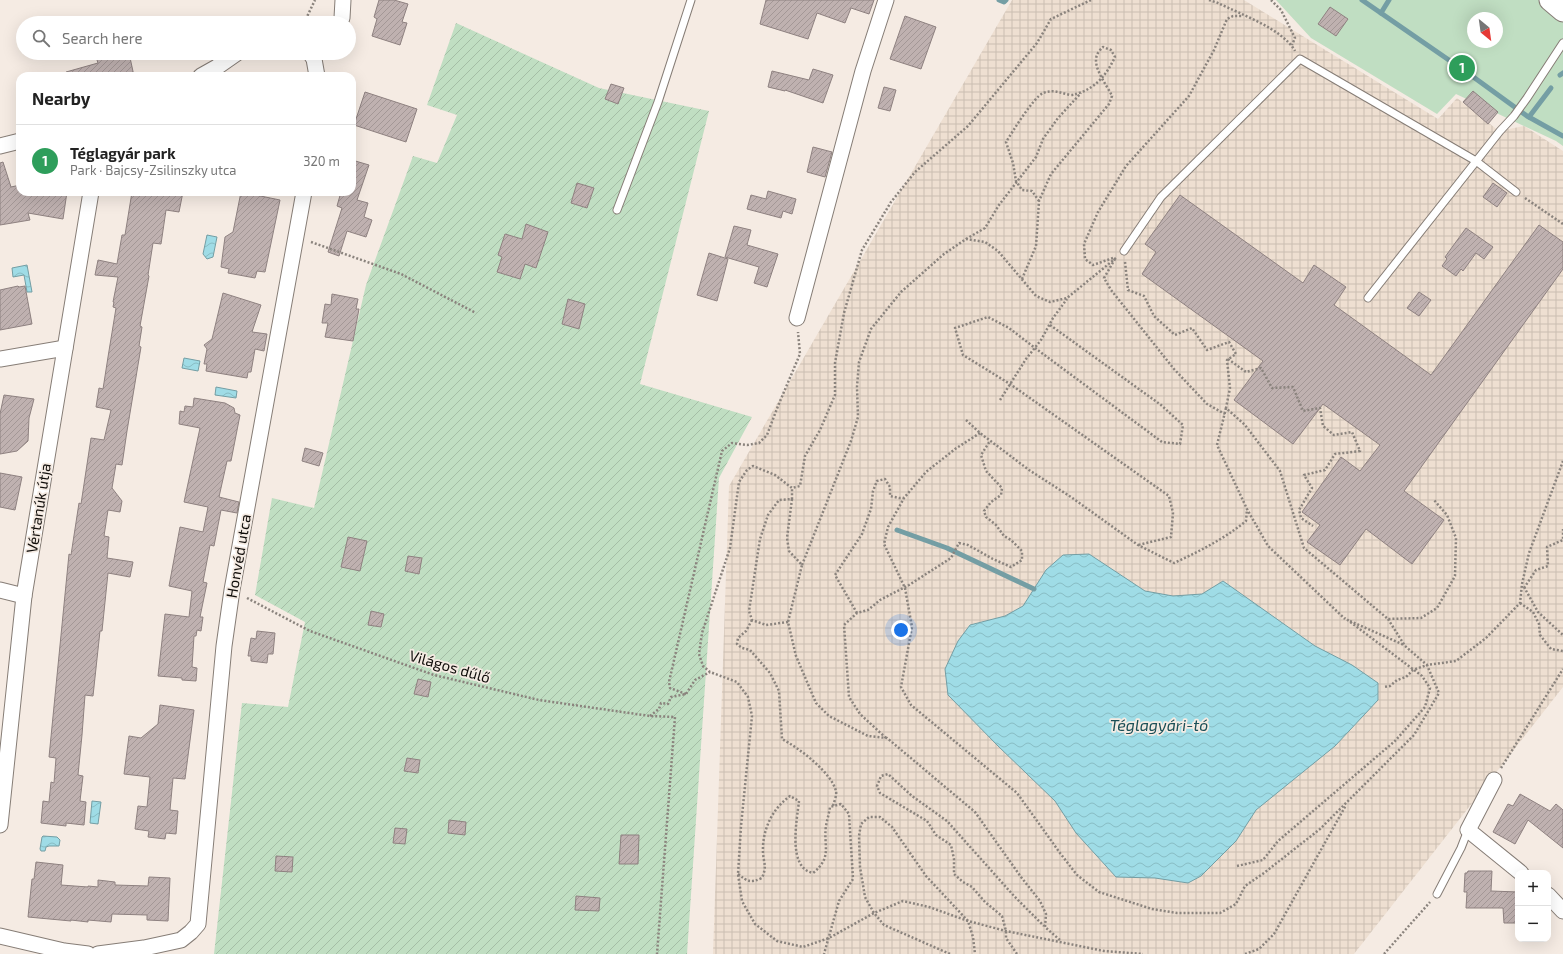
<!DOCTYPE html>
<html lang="en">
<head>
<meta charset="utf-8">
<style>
  :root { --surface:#fff; --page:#f2f2f2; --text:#222; --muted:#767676; --line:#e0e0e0; --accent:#b849a6 }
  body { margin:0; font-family:"Exo 2",sans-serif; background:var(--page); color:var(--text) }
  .controls { position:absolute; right:12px; bottom:12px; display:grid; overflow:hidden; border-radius:8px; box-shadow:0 4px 16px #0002 }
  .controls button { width:36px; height:36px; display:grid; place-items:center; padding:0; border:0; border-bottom:1px solid var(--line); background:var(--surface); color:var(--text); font:20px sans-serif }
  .compass { position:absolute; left:1467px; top:12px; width:36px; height:36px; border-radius:50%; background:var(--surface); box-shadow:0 4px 16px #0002; rotate:151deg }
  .you { position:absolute; left:901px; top:630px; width:14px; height:14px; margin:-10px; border:3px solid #fff; border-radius:50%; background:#1a73e8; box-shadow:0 0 0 6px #1a73e833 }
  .badge { display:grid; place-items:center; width:26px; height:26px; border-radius:50%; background:var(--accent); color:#fff; font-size:13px; font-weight:700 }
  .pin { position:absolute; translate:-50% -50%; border:2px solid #fff; box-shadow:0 1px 4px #0006 }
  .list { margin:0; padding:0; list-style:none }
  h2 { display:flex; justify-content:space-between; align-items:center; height:52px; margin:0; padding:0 16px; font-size:17px }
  h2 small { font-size:13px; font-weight:400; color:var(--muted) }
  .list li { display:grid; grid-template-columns:26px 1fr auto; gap:12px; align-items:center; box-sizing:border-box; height:72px; padding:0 16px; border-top:1px solid var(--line) }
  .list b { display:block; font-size:15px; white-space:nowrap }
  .list p { margin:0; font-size:13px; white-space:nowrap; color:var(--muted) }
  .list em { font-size:13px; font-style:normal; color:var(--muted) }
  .icon { flex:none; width:22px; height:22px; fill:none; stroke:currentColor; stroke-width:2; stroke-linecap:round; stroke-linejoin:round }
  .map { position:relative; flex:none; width:1563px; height:954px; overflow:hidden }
  .search { position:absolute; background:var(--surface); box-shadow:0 4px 16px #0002; left:16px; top:16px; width:340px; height:44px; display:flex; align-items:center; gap:10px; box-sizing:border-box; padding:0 14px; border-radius:22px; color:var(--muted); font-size:15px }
  .panel { position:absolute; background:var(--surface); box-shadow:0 4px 16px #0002; left:16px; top:72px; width:340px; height:124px; border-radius:12px }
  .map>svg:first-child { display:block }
</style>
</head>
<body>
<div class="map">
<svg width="1563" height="954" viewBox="0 0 1563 954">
  <defs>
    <pattern id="industrial-grid" width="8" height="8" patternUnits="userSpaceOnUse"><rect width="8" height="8" fill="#eedfd1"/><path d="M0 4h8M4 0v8" fill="none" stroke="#cbbeb2"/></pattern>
    <pattern id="garden-furrows" width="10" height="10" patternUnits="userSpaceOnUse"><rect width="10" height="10" fill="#c0dec2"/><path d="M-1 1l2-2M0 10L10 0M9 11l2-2" fill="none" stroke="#a4bda5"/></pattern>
    <pattern id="water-waves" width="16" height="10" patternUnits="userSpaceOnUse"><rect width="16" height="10" fill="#9fdce6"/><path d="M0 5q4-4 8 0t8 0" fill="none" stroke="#88bcc4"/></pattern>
    <pattern id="building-hatch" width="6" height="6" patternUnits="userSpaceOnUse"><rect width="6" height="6" fill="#bfb1b0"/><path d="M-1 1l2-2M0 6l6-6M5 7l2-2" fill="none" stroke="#a39796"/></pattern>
  </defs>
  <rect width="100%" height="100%" fill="#f5ebe3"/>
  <path fill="url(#industrial-grid)" d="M1012,0H1244L1438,119L1457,98L1499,131L1524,126L1563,151V687L1354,954H713L729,486Z"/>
  <path fill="#c0dec2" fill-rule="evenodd" d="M1276,0H1563V146L1556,141L1456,94L1437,114L1311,38ZM1473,18H1497V42H1473Z"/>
  <path fill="url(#garden-furrows)" d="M456,23L599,88L709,111L640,384L752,417L719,478L687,954H214L242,703L288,707L305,622L255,595L272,498L314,508L366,285L413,156L437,163L457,115L427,105Z"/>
  <g fill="url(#water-waves)" stroke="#749ea4">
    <path d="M207,235L217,237L213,257L207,259L203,254Z"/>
    <path d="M27,265L32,292H27L24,275L13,277L12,268Z"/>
    <path d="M184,358L200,361L198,371L182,368Z"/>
    <path d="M216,387L237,391L236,398L215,395Z"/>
    <path d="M1089,554L1145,591L1173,596L1202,594L1223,581L1315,646L1352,665L1378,683V700L1335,746L1256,810L1236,841L1201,876L1188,883L1155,878L1116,877L1076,833L1055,801L998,746L948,695L945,669L958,641L970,625L1005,616L1023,606L1046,570L1063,555Z"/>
    <path d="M92,801L101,802L98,824L90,823Z"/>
    <path d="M43,836L57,837L60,840L59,846H49L46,847L45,851H41L40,849L42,837Z"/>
  </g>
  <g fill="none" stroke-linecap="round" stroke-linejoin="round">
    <g stroke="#749ea4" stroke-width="5">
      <path d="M999,0L1004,2L1006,0"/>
      <path d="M1362,0L1472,76L1527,116L1563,136"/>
      <path d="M1381,13L1389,0"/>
      <path d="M1560,75L1563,73"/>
      <path d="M1529,117L1551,88"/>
      <path d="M897,530L947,548L1034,589"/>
    </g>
  </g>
  <g fill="url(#building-hatch)" stroke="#8e8180">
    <path d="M379,0H394L408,4L402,22L407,23L400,45L372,36L377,19L374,17Z"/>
    <path d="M766,0H874L869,14L851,8L845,23L817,13L808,39L760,24Z"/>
    <path d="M1330,7L1348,19L1336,36L1318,24Z"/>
    <path d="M905,16L936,27L921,69L890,59Z"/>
    <path d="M116,53H129L134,76H67L66,72L98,63L96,57Z"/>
    <path d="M813,69L833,75L823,103L785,90V91L768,87L772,71L809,80Z"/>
    <path d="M611,84L624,88L618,104L605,99Z"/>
    <path d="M884,87L896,90L890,111L878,108Z"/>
    <path d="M1473,91L1498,112L1488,124L1463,102Z"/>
    <path d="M365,92L417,109L406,142L354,125Z"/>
    <path d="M813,147L832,152L825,177L807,172Z"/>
    <path d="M352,160L369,165L357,200L368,203L364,217L372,220L366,237L347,231L339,256L328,252L342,208L337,206L341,192H352Z"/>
    <path d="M3,162L11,187L20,185V192H67L63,219L28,213L30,220L0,225V163Z"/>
    <path d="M577,183L594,188L587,208L571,203Z"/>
    <path d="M1493,183L1507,193L1497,207L1483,197Z"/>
    <path d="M768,191L796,199L792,214L783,211L781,218L747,209L751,195L766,199Z"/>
    <path d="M132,192H183L179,212L166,210L161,244L153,243L148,275L149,276L140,326L142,327L139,346L141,347L127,431L122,465L116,464L112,488L122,501L120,512L108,510L104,536L109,537L107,558L133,562L130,577L108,573L102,631H100L93,696L85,695L82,735L78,775L83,776L80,801L86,802L84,825L66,823V826L41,823L43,801L49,802L51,782L54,783L56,758L49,757L69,554L71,555L79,503L81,504L91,438L104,440L111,410L96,407L99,388L103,389L108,357L116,308L113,307L114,302H113L118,277L95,275L98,260L117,264L122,235H125Z"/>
    <path d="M241,192L280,200L265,272L257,271L255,278L228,273L229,269L221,267L225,237L233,232Z"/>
    <path d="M1180,195L1303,283L1314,265L1346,287L1334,305L1431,375L1539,225L1563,242V269L1404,491L1444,520L1412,564L1366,529L1340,565L1307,542L1320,525L1302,512L1341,457L1360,471L1380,445L1323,404L1293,444L1234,400L1263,361L1142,274L1156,252L1145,244Z"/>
    <path d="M526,224L548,232L536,268L525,264L520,279L497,272L502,257L498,255L505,234L522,239Z"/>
    <path d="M734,226L751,230L747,245L778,254L767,287L754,283L759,267L725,257Z"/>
    <path d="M1466,228L1493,247L1484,259L1476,253L1463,271L1461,269L1456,276L1442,266L1447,259L1445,257Z"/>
    <path d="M709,253L728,259L717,301L697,295Z"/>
    <path d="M18,286L19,287L25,286L32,324L0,330V290Z"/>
    <path d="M1419,292L1431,300L1419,316L1407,308Z"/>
    <path d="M223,293L261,305L252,332L267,334L264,351L255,349L251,372H248L247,378L206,371L207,364H204L207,349L204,345L212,339Z"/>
    <path d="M332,294L358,299L356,309H359L353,341L325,337L328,323H322L325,304L331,305Z"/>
    <path d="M568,299L585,304L579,329L562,324Z"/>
    <path d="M4,395L34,399L29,418L28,441L17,451L0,454V414Z"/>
    <path d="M194,398L225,403L234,408L235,413L240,415L231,461H227L219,497L239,502L237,513L221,510L214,546L210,545L203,582L207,583L200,617H203L201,631L197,630L196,636H194L192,667L197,668L196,681L182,680V678L158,676L165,614L189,617L192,591L169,586L180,527L203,532L208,507L184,502L200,428L179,424L180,411L184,412L185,406L193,407Z"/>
    <path d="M305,448L323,453L319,466L302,461Z"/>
    <path d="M0,473L22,477L15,510L0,507Z"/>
    <path d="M348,537L367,541L360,571L341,567Z"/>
    <path d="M408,556L422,558L419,574L405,571Z"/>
    <path d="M371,611L384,614L381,627L368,625Z"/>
    <path d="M257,631L275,633L273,654H268L267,663L251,661V656H248L251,638L256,639Z"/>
    <path d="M418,679L431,682L428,697L414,694Z"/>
    <path d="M160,705L194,710L185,779L173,778L170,810L178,811L176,834L166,833L165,839L148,837L149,831L135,829L138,806L147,807L150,777L124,774L129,736L141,738L158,724Z"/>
    <path d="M407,758L420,760L418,773L404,771Z"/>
    <path d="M1520,794L1550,811L1556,804L1563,810V848L1528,820L1515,844L1493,832L1508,804L1513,806Z"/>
    <path d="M449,820L466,822L465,835L448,833Z"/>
    <path d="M395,828L407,829L405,844L393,843Z"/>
    <path d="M621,835H639L638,864H619Z"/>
    <path d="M276,856L293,857L292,872L275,871Z"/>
    <path d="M36,862L63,865L61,885L88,887V886L98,887V880L115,882V885L148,886L149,877L170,878L168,921L147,920V915L112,914L111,922L88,920V922L71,920V921L28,917L32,879H34Z"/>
    <path d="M1468,871H1492L1491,891L1518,892V923H1504L1503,908H1466L1467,892H1464L1465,873H1467Z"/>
    <path d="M576,896L600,898L599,911L575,910Z"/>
  </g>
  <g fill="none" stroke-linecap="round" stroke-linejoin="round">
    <defs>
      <g id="lane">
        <path d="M617,210L658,102L691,0"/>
        <path d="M1124,251L1161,197L1300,59L1476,161L1516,192"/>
        <path d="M1368,298L1500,131L1514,116L1527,98L1563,43"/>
        <path d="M1437,894L1461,848L1468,830"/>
      </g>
      <g id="street">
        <path d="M342,18L343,0"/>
        <path d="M310,53L314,59L317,76"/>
        <path d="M201,76L217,67L237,53"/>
        <path d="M0,146L20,141"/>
        <path d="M797,318L863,71L886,0"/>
        <path d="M0,359L65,348"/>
        <path d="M0,590L24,596"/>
        <path d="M1494,780L1468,830L1521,873"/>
        <path d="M0,825L24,596L91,192"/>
        <path d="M1548,895L1563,911"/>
        <path d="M0,936L64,951L88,954"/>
        <path d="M98,954L144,948L181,940L191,932L198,924L224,646L232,590L304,192"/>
      </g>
      <path id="secondary" d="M1550,0L1563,11"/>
    </defs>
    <use href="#lane" stroke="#867d76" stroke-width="9"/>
    <use href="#street" stroke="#867d76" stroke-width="17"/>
    <use href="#secondary" stroke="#867d76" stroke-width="23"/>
    <g stroke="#8a837d" stroke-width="2.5" stroke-dasharray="2 2" stroke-linecap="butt">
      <path d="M1091,0L1051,19L1037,43L968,126L915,172L891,202L862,250L844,313L835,363V395L820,430L805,456L800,486L792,488L775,475L753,466L747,470L739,482L730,548L702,633L699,654L703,666L710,672L737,682L748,697L752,716L741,826L738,874L742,901L755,924L777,941L803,947L829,938L874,913L903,901L929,907L968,921L1006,931L1104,951L1143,954"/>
      <path d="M1209,0L1218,3C1240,14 1283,29 1295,51"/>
      <path d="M1271,0L1281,10L1295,38L1292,45"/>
      <path d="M304,23L315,0"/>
      <path d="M1525,198L1563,224"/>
      <path d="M966,239L985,228L999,205L1036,157L1043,139L1058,118L1081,93"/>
      <path d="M311,242L401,274L476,313"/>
      <path d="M1113,258L1093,265L1085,259L1084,244L1098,212L1126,166L1189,96L1214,50L1227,19L1233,16H1243"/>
      <path d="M1115,259L1104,278L1111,290L1174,369L1207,404L1225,414"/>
      <path d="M1125,262L1128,290L1144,296L1154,316L1175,335L1192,328L1207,350L1229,342L1236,354L1227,360L1230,388L1226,408L1245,425L1280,471L1304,548L1388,619L1421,618L1437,608L1455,576L1456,538L1447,515L1434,500"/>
      <path d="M1022,279L1036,246L1039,201L1051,174L1109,104L1112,96C1107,85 1092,67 1097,55C1098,52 1101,49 1103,47L1111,50L1115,57C1107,74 1097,87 1079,93C1076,94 1074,95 1070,95C1061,93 1053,89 1043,93C1033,98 1013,131 1006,142L1013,163L1016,181L1022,190L1032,191L1039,201"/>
      <path d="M1050,325L1161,405L1183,425L1180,444L1162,442L1035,348L1009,328L988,317L955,328L963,355L1010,384L1169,496L1173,513L1171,537L1138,545"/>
      <path d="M1228,359L1246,372L1261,368L1272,388L1293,387L1303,411L1320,408L1323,426L1334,435L1352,432L1360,451L1335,454L1325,470L1304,475L1312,488L1299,510L1301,518L1313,526"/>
      <path d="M1000,400L1026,359L1041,340L1053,318L1067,299"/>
      <path d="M1226,408L1217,445L1247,509L1268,546L1345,619"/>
      <path d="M966,420L980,433L1029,470L1071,497L1138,545L1174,563C1200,551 1224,539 1246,521L1247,509"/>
      <path d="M980,433L955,449L926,472L904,498L888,527L884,544L905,588L912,627L901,687L911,705L1017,793L1060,853L1077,875L1099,892L1152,909L1177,913H1220L1236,904L1245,886L1264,873L1320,829L1414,735L1439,693L1427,665L1413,670L1406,677L1397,680L1390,686L1384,687"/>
      <path d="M792,499L787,538L789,551L802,565L788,622L796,656L816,703L829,716L868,736L887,738L975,812L1021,877L1040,901L1046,914L1045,927L1061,941"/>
      <path d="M802,565L851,441L858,417L857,387L859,362L871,329L901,292L944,254L966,239L985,242L998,251L1036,296L1050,302L1067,298L1116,258"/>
      <path d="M1524,587L1538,612L1563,635"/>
      <path d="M1524,588L1536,570L1548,566L1547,547L1563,540V529"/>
      <path d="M247,598L310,631L434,675L539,700L650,716L675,717L657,954"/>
      <path d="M1520,603L1533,612L1539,624L1540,635L1551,649L1563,651"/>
      <path d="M857,613L835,575L862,534L871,509L873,491L877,481L885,479L890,487V496L899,498H904"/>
      <path d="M1388,619L1405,646L1427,665L1456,661L1486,638L1520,603L1522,584L1529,553L1563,461"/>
      <path d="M752,620L746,631L738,638L737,644L742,648L750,650L770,673L779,691L782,739C799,748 831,772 836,791C837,795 834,802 833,806"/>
      <path d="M1350,621L1404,645"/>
      <path d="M788,622L766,625L752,620L749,611L760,539L768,515L779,500L792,499V488"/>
      <path d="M686,694L670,688L669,682L722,451L732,443L747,445L759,443L767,435L778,406L800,354L798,332"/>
      <path d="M650,716L659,709L661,703L668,704L671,697L686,694L695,680L710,672"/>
      <path d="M886,738L860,714L849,697L844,625L857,613L868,610L880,600L909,585L951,558L959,543L968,545L993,559L1011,567L1022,560V551L1011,540L1004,536L996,525L986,517L984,511L991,502L1001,495L1002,488L986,471L981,455L990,441"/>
      <path d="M1501,768L1563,669"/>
      <path d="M1237,866L1263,860L1278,841L1395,741L1425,707L1430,688L1422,676L1345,618"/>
      <path d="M738,874C748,882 751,883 762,878C767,866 764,865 763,853C762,830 772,809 790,796L799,801C797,820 787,868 813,873C833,857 823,846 826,826C827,820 829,814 830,807L841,804L849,814L853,879L839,901L824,954"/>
      <path d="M950,954L884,925L874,913L865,897L860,867L859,836L861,824L869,817H880L892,827L926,876L968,921L973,937L975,954"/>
      <path d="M1017,954L1006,938V931L1002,916L985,902L972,887L963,882L954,874V859L951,845L936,835L927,821L880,793L877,786L881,776L888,774L912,796L947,821L1014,896L1044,926"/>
      <path d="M1245,954L1259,949L1274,934L1346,805"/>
      <path d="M1384,954L1430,902"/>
    </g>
    <use href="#lane" stroke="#fff" stroke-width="7"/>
    <use href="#street" stroke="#fff" stroke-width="15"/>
    <use href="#secondary" stroke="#fff" stroke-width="21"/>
  </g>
  <g text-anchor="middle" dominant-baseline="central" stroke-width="3.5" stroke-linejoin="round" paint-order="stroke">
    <g font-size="15" fill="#100d0a" stroke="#f5ebe3">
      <text transform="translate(38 508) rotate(-81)">Vértanúk útja</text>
      <text transform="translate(238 556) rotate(-80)">Honvéd utca</text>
      <text transform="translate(450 666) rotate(16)">Világos dűlő</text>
    </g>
    <g font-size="16" font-style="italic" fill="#1a4f57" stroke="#f5ebe3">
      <text x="1159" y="724">Téglagyári-tó</text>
    </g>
  </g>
</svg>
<div class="controls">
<button>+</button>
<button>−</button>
</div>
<svg class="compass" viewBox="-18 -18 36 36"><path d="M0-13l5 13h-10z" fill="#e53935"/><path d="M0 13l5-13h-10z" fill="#767676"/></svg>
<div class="you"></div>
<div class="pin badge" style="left:1462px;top:68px;background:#2e9e5b">1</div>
<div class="search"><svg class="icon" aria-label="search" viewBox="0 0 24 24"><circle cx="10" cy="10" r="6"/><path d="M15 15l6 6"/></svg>Search here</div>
<section class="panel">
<h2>Nearby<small></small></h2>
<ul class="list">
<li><span class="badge" style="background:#2e9e5b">1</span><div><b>Téglagyár park</b><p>Park · Bajcsy-Zsilinszky utca</p></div><em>320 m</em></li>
</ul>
</section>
</div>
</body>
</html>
